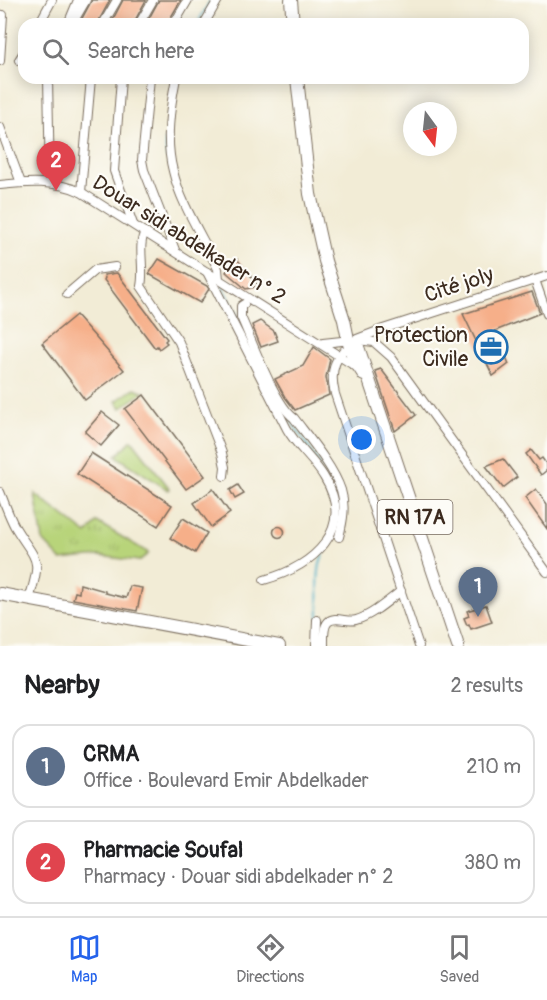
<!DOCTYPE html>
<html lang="en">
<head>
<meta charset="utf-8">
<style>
  :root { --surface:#fff; --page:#f6f6f6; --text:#202124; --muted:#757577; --line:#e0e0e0; --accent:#2563eb }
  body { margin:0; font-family:Pangolin,sans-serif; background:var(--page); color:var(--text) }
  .compass { position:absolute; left:403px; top:102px; width:54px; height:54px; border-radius:50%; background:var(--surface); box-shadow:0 3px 15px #0003; rotate:165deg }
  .you { position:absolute; left:362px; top:440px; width:21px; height:21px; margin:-15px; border:4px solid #fff; border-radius:50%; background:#1a73e8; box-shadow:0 0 0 9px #1a73e833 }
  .badge { display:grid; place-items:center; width:39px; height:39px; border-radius:50%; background:var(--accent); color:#fff; font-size:20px; font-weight:700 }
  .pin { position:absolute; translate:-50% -50px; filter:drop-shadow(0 2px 3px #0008) }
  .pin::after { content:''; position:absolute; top:32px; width:21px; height:18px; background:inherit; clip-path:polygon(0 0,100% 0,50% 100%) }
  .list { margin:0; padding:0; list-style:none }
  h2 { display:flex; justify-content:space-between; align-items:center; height:78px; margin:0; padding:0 24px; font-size:26px }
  h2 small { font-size:20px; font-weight:400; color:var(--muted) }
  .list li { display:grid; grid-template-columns:39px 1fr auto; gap:18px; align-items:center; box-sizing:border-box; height:84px; margin:0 12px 12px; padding:0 12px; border:2px solid var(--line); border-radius:18px }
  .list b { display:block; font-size:22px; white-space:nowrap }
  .list p { margin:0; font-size:20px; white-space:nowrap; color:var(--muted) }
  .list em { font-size:20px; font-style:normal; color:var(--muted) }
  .icon { flex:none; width:33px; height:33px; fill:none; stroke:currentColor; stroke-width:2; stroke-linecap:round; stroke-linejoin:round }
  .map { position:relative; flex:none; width:547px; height:646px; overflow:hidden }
  .search { position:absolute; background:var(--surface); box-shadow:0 3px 15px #0003; left:18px; right:18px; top:18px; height:66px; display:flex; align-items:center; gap:15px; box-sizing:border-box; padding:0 21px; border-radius:18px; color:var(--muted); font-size:22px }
  .sheet { height:270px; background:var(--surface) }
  nav { display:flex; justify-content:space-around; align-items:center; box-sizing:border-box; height:84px; border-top:2px solid var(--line); background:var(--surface); font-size:16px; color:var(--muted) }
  nav a { display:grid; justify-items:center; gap:3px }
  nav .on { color:var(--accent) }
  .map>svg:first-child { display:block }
</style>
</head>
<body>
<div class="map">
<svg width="547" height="646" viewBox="0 0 547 646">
  <defs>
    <pattern id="grass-tufts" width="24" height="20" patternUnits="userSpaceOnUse" patternTransform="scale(1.5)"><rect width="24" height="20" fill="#b8d47a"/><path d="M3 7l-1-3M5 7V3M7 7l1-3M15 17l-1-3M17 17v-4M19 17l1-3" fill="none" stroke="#9fb669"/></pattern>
  </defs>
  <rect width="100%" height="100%" fill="#fdfcf7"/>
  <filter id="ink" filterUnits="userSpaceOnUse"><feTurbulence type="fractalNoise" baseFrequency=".0167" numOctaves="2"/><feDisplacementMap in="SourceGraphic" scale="12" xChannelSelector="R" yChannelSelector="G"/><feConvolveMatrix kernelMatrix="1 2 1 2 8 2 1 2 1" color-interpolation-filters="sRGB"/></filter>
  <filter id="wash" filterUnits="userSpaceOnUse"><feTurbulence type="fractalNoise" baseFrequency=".008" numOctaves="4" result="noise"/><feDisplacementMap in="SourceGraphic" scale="24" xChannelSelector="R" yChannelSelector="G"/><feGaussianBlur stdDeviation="1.35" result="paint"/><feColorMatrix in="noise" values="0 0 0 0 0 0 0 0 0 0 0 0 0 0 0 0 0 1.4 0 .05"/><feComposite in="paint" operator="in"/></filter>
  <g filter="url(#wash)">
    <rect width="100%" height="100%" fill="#f2ecd6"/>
    <g fill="url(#grass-tufts)" stroke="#7a7f4c" stroke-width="1.5">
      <path d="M135,388L144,392L121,408L116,401Z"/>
      <path d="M35,494L87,534L97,522L149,553L139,561L99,556L61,560L43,541Z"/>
    </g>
    <path fill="#b8d47a" stroke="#7a7f4c" stroke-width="1.5" d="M132,440L170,489L168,490L116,456Z"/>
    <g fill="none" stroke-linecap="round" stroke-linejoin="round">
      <g stroke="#47aec7" stroke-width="2">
        <path d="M197,24L211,0"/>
        <path d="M165,140L167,158"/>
        <path d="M222,285L238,318"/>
        <path d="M288,417L334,484"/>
        <path d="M319,619C319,595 314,567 327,546"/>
      </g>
    </g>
    <g id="blocks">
      <g fill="#f6af89">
        <path d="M92,0H110L97,24H79Z"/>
        <path d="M123,0H146L133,24L111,23Z"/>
        <path d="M159,0H181L167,24H146Z"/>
        <path d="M159,259L207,286L209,289L200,303L149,274Z"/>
        <path d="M237,259L259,286L246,289L226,272Z"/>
        <path d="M117,273L167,339L165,341L167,343L159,349L157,346L155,348L104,280L105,278L104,275Z"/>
        <path d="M532,292L540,313L495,331L509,364L493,376L463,314Z"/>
        <path d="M76,315L124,370L85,400L42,343Z"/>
        <path d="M260,321L274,331L278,341L261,347L252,325Z"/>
        <path d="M314,347L330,359L326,377L329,395L295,410L285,397L275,379L303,366Z"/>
        <path d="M381,369L416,415L395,431L375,371Z"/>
        <path d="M144,395L205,476L186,489L125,409Z"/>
        <path d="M102,412L119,425L101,446L85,432Z"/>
        <path d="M531,450L539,460L542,458L547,465V470L541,475L526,454Z"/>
        <path d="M91,453L172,505L158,526L77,474Z"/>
        <path d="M503,459L517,477L503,488L486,466Z"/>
        <path d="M238,485L244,494L235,499L230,490Z"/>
        <path d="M213,489L230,513L211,527L194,503Z"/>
        <path d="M536,489L547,504V529L525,498Z"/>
        <path d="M183,518L207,533L195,553L170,538Z"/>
        <circle cx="279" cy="532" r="5.5"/>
        <path d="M80,584L105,591V593L126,598L130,586L142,588L137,611L73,599L75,592L79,593Z"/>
        <path d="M486,605L492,622L471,629L469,624L467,625L464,618L469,616L467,611Z"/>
      </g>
    </g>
  </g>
  <g filter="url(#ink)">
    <use href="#blocks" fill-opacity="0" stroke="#7b6e5e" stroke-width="1.5"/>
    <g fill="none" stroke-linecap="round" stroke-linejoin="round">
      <defs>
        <g id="street">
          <path d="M0,15H3L0,61"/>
          <path d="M39,24L52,0"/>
          <path d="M68,24L78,0"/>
          <path d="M72,24L86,0"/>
          <path d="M103,24L117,0"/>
          <path d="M139,24L153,0"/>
          <path d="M174,24L188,0"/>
          <path d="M204,24L218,0"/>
          <path d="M24,52L19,60L24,64"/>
          <path d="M48,78L50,183"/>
          <path d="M121,78L114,171L133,224"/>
          <path d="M150,78L142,160L144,170L175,250"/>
          <path d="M176,78C170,108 165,141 173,171C181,205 203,237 218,269L219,279"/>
          <path d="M0,127L21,183"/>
          <path d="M0,185C28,182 55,180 81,192L355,366"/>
          <path d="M81,192L91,78"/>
          <path d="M145,232C137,245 145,268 141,286L179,342L222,453L225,467L224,476"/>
          <path d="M207,272L287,429C297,447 314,460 324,477C357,530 313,566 264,580"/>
          <path d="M535,280L547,314"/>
          <path d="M67,294L95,270L115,267"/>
          <path d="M244,304L241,306V317C252,341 275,405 294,418C309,438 333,466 341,490C346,506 343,521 339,537"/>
          <path d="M357,339L383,329L547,276"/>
          <path d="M357,340L374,342L391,357L547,572"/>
          <path d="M323,343L351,340"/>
          <path d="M343,351C331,364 331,379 335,394L419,646"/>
          <path d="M0,492C5,504 9,516 15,527C36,562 43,556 29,599"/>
          <path d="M316,646L317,620"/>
          <path d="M324,646C324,639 323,627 328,622C335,615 347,623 356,620C371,616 388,601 401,591"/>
        </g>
        <path id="secondary" d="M0,594L279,646"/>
        <g id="primary">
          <path d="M291,0L293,24"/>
          <path d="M297,78L310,194L325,261L344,320L349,344"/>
          <path d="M350,347L353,358L364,375"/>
          <path d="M358,347L458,646"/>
        </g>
      </defs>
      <use href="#street" stroke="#7b6e5e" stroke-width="10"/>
      <use href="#secondary" stroke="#7b6e5e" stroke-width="14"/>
      <use href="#primary" stroke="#7b6e5e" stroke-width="14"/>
      <use href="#street" stroke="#fff" stroke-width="8"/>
      <use href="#secondary" stroke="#fff" stroke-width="12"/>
      <use href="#primary" stroke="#fff" stroke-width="12"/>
    </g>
  </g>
  <defs>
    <symbol id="office-ring" viewBox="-11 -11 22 22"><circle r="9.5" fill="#fdfcf7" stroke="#1f6fb2" stroke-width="1.5"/><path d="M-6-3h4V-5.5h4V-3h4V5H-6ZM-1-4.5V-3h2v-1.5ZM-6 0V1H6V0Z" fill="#1f6fb2"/></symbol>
  </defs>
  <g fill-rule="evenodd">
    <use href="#office-ring" x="472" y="328" width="38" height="38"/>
  </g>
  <g text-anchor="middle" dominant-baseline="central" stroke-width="4.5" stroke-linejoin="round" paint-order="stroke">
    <rect fill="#fdfcf7" stroke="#75695f" stroke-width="1.5" x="377.5" y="500" width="75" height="34" rx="4.5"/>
    <g font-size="20" font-weight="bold" fill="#3b2a1e">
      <text x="415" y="517">RN 17A</text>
    </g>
    <g font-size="21" fill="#3b2a1e" stroke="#fdfcf7">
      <text transform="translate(189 240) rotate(32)">Douar sidi abdelkader n° 2</text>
      <text transform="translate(459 285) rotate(-18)">Cité joly</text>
    </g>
    <g font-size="21" fill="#3b2a1e" stroke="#fdfcf7" text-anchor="end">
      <text x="468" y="335">Protection<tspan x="468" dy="24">Civile</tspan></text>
    </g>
  </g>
</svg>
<svg class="compass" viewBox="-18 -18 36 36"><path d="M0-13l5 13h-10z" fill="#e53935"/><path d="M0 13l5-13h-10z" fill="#757577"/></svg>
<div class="you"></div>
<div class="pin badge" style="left:478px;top:617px;background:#5c6f8a">1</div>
<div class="pin badge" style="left:56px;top:191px;background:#e0444e">2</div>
<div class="search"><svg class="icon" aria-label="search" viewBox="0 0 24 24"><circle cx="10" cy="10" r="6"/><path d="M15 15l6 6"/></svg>Search here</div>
</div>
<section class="sheet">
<h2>Nearby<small>2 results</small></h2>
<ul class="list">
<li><span class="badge" style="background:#5c6f8a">1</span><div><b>CRMA</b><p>Office · Boulevard Emir Abdelkader</p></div><em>210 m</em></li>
<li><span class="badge" style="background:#e0444e">2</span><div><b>Pharmacie Soufal</b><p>Pharmacy · Douar sidi abdelkader n° 2</p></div><em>380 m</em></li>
</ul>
</section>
<nav>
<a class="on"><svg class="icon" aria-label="map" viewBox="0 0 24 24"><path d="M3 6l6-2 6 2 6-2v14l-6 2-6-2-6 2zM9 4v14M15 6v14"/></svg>Map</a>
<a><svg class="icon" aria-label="directions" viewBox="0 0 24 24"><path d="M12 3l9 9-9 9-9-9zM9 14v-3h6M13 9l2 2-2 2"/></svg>Directions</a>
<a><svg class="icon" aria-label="saved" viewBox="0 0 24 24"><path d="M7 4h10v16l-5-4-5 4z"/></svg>Saved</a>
</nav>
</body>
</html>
